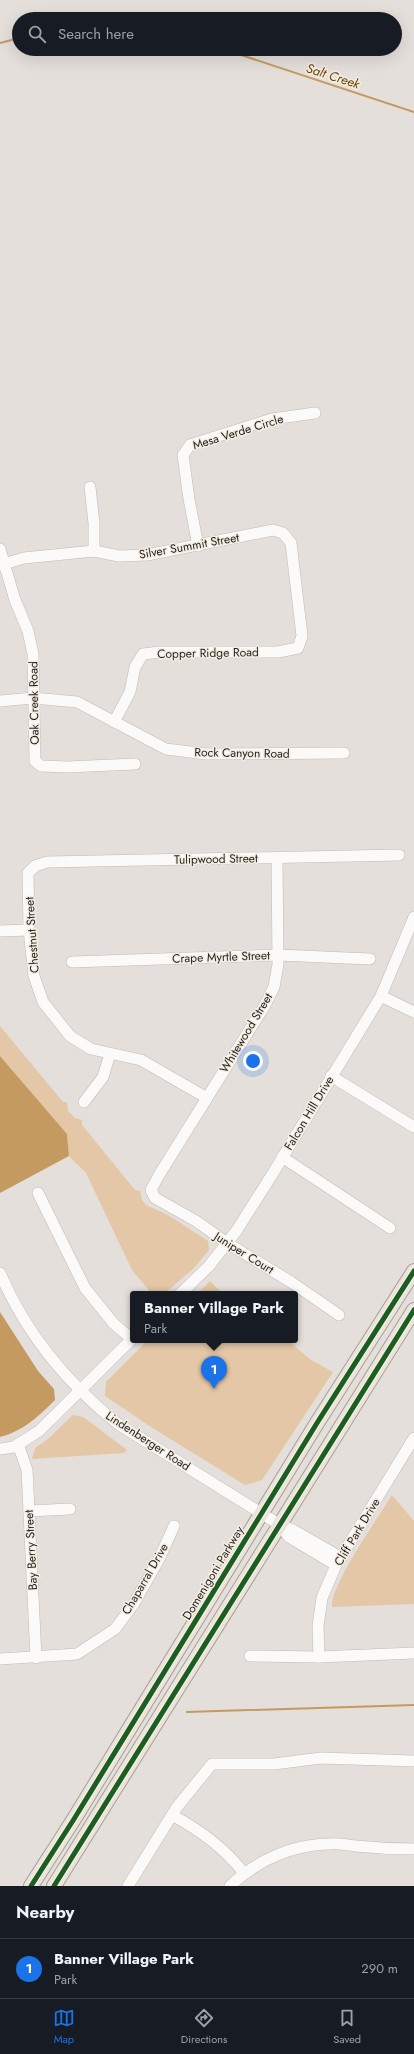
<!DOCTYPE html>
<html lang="en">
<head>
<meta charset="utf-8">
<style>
  :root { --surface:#171b24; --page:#20242c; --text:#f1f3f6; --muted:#9ea1a6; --line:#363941; --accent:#1a73e8 }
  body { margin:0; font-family:Jost,sans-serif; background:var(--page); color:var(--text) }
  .you { position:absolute; left:253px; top:1061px; width:14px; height:14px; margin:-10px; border:3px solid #fff; border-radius:50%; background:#1a73e8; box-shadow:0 0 0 6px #1a73e833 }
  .badge { display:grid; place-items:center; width:26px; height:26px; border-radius:50%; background:var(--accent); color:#fff; font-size:13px; font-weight:700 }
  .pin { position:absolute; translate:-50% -33px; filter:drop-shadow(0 1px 2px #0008) }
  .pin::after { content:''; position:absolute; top:21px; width:14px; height:12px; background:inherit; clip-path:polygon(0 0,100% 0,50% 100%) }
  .popup { position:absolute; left:130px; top:1291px; width:168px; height:52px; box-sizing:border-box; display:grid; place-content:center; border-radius:4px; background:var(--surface); filter:drop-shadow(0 1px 3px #0005); font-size:13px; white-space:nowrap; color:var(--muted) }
  .popup b { font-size:15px; color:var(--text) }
  .popup::after { content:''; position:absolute; left:50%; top:100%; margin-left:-8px; border:8px solid transparent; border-top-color:var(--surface) }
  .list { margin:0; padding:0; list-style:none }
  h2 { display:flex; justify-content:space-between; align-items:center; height:52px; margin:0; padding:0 16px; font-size:17px }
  h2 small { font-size:13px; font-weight:400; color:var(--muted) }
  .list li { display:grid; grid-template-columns:26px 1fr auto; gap:12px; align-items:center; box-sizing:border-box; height:60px; padding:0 16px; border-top:1px solid var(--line) }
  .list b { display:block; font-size:15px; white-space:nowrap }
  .list p { margin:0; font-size:13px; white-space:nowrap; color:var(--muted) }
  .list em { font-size:13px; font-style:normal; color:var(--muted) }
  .icon { flex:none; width:22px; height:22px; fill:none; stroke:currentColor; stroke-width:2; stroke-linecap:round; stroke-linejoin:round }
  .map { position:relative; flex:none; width:414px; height:1886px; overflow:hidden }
  .search { position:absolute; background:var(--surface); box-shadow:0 4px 16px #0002; left:12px; right:12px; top:12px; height:44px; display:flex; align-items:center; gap:10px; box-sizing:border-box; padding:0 14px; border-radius:22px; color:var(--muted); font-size:15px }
  .sheet { height:112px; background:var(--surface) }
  nav { display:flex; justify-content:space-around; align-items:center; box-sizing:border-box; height:56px; border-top:1px solid var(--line); background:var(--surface); font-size:11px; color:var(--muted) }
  nav a { display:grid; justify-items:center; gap:2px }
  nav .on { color:var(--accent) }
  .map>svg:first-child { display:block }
</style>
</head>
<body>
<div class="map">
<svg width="414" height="1886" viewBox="0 0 414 1886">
  <rect width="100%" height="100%" fill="#e4dfda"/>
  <g fill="#e3c7a6">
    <path d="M0,1026L63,1102H67L68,1111L75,1118L82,1120V1125L135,1190L140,1191L142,1200L146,1205L168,1215L208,1241L209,1250L194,1268L164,1294H152L132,1270L86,1173L69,1156L67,1134L0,1056Z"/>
    <path d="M210,1281L223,1294H197Z"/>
    <path d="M148,1340H287L311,1360L333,1372L262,1480L245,1485L151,1427L105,1396L106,1382Z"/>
    <path d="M73,1415L83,1417L127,1450L124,1453L32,1459L35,1448L48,1439Z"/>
    <path d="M392,1495L414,1521V1604L332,1607C329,1587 380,1515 392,1495Z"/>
  </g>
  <g fill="#c49a61">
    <path d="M0,1056L67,1134L69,1156L0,1193Z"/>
    <path d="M0,1312L38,1371L54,1389L55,1400C38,1417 23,1431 0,1437Z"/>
  </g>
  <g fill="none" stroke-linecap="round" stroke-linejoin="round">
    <g stroke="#c49a61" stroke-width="2">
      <path d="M0,43L19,38"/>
      <path d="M223,49L414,112"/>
      <path d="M187,1712L414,1705"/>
    </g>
    <defs>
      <g id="minor">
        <path d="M90,487L94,523V551"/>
        <path d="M198,546L189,499L183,455L190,445L272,419L315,413"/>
        <path d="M0,549L15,600L28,631L33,654L35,761L41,766L67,767L135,764"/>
        <path d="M0,565L24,558L94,551L119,556L147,555L273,530L283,533L291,543L302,636L298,648L278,652H160L143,654L135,667L130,692L114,722"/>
        <path d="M0,701L33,698L77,702L166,749L206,754L344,753"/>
        <path d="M277,858L278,964L274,987L265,1005L159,1175L151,1190L155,1198L196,1221L227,1243L291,1282L339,1315"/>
        <path d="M0,931L29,930"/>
        <path d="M72,962L278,955L370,959"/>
        <path d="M381,996L414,1012"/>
        <path d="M331,1076L414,1127"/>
        <path d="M207,1098L141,1060L91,1049L70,1036L43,1002L34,976L29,930L28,873L35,866L47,862L399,855"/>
        <path d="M84,1102L103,1077L110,1054"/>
        <path d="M282,1157L390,1228"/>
        <path d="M38,1193L85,1288L114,1324L132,1339"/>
        <path d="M0,1273C26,1334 68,1384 118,1424L280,1525L293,1530L340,1557"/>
        <path d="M180,1294L209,1266L237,1230L273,1173L381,996L414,917"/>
        <path d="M18,1444L27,1470L36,1658"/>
        <path d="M0,1449L14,1447L39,1431L133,1338"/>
        <path d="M29,1511L70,1509"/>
        <path d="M280,1525L289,1537L336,1565"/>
        <path d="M250,1656L319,1657L414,1653"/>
        <path d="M319,1657L318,1626L322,1598L336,1565L414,1438"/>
        <path d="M0,1659L77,1654L115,1629L133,1605L159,1559L174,1526"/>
        <path d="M172,1815C201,1831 223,1847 244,1873"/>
        <path d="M128,1886L177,1807L212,1764H274L321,1758L414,1761"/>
        <path d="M230,1886C258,1860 290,1845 329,1844C338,1843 347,1845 356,1846C375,1848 395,1849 414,1849"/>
      </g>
      <g id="major">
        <path d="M31,1886L74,1819L317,1423L414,1271"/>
        <path d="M54,1886L414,1310"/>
      </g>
    </defs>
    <use href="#minor" stroke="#bfbbb7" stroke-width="12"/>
    <use href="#major" stroke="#a89e91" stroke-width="16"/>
    <use href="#minor" stroke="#fbfaf9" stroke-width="11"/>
    <use href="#major" stroke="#e9e4dd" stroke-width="14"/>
    <defs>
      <g id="cycleway">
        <path d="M31,1886L74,1819L317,1423L414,1271"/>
        <path d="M54,1886L414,1310"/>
      </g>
    </defs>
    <use href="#cycleway" stroke="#f5ede3" stroke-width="8"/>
    <use href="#cycleway" stroke="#1b5e20" stroke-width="5"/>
  </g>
  <g text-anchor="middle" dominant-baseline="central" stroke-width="3" stroke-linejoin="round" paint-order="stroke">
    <g font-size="12" fill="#211e1a" stroke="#f5ede3">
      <text transform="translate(238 432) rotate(-17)">Mesa Verde Circle</text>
      <text transform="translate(189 546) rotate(-10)">Silver Summit Street</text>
      <text transform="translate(208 653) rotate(-1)">Copper Ridge Road</text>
      <text transform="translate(34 703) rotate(-91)">Oak Creek Road</text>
      <text transform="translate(242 753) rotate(1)">Rock Canyon Road</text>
      <text transform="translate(216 859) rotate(-1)">Tulipwood Street</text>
      <text transform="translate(32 935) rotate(-94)">Chestnut Street</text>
      <text transform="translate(221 957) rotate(-2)">Crape Myrtle Street</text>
      <text transform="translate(246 1033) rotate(-59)">Whitewood Street</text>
      <text transform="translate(309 1113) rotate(-59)">Falcon Hill Drive</text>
      <text transform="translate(244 1253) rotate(32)">Juniper Court</text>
      <text transform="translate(148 1441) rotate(33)">Lindenberger Road</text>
      <text transform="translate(357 1532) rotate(-59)">Cliff Park Drive</text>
      <text transform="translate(31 1550) rotate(-93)">Bay Berry Street</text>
      <text transform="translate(213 1573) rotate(-59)">Domenigoni Parkway</text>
      <text transform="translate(145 1579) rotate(-60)">Chaparral Drive</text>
    </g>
    <g font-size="13" font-style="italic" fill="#6c4405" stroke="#f5ede3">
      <text transform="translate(333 76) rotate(18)">Salt Creek</text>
    </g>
  </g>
</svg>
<div class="you"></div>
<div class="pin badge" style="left:214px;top:1389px">1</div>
<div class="popup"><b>Banner Village Park</b>Park</div>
<div class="search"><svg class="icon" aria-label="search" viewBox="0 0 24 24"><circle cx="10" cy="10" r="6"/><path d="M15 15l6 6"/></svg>Search here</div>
</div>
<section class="sheet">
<h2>Nearby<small></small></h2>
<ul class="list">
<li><span class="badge">1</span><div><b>Banner Village Park</b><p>Park</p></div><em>290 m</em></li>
</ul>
</section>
<nav>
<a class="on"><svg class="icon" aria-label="map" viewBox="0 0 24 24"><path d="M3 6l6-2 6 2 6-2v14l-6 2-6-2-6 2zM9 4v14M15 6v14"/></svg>Map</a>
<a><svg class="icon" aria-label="directions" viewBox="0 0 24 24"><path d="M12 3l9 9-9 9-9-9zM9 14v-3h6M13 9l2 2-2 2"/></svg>Directions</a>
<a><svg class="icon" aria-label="saved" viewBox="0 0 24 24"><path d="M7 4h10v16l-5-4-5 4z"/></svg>Saved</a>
</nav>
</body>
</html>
